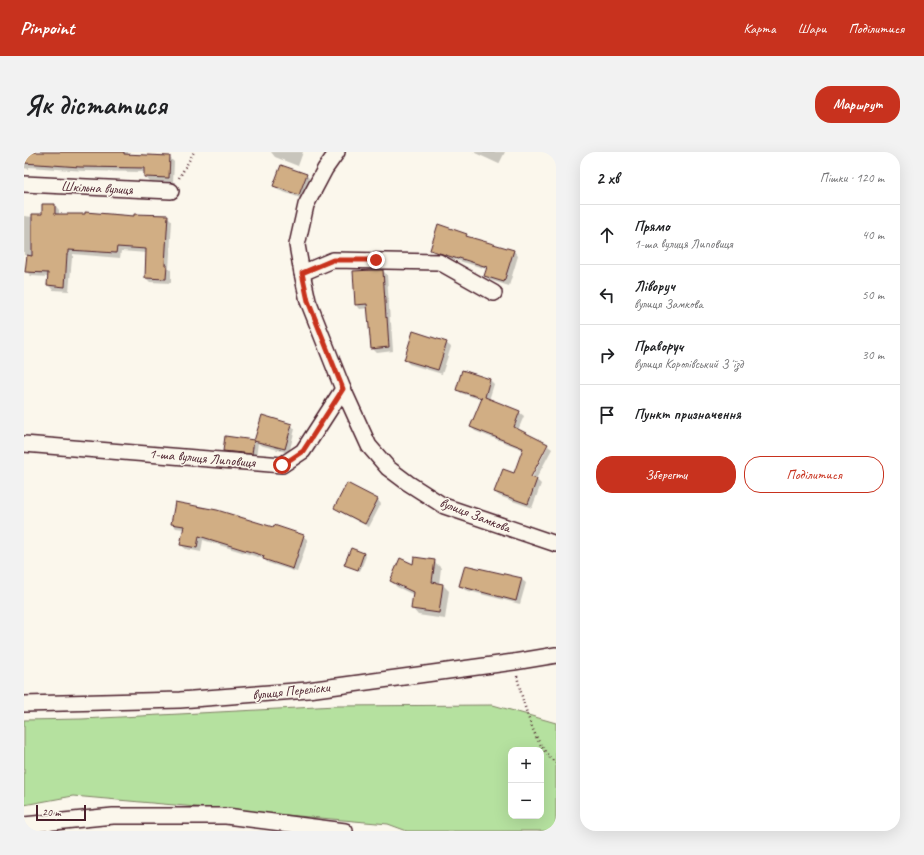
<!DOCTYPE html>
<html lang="uk">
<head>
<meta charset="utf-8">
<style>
  :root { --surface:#fff; --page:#f2f2f2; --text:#202124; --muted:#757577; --line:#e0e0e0; --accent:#c8321e }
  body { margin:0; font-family:Caveat,sans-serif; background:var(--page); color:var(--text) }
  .controls { position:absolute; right:12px; bottom:12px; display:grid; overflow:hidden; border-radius:8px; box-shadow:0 4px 16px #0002 }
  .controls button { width:36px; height:36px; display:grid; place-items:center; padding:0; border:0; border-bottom:1px solid var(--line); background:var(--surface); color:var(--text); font:20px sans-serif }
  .scale { position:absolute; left:12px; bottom:10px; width:50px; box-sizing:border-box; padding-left:4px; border:2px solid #4a1f2b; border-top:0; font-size:11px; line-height:14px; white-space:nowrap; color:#4a1f2b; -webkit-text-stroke:3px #fbf7ec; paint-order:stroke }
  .stop { position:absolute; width:12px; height:12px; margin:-9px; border:3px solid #c8321e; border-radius:50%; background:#fff }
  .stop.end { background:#c8321e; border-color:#fff; box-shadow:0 1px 4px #0008 }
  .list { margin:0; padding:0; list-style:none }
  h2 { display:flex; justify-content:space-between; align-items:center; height:52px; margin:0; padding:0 16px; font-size:17px }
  h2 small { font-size:13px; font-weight:400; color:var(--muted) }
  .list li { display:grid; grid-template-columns:26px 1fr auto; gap:12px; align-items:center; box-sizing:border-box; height:60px; padding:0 16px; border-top:1px solid var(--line) }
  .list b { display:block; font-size:15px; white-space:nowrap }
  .list p { margin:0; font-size:13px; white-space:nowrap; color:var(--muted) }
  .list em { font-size:13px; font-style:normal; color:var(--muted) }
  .actions { display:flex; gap:8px; padding:12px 16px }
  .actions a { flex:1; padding:9px 0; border:1px solid var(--accent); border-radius:16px; text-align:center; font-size:14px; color:var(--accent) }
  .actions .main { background:var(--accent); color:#fff }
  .icon { flex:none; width:22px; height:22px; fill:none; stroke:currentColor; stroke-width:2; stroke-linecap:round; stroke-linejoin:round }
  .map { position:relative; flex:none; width:532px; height:679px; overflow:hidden; border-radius:16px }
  header { display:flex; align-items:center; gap:24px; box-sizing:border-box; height:56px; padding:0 20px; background:var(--accent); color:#fff }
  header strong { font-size:19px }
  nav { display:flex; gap:22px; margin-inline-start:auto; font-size:14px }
  .intro { display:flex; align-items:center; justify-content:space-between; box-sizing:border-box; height:96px; padding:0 24px }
  h1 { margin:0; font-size:28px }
  .button { padding:10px 18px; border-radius:16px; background:var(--accent); color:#fff; font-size:14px; font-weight:700 }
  main { display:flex; gap:24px; padding:0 24px }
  aside { flex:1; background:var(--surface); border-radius:16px; box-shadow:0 4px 16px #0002 }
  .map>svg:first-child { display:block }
</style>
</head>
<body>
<header>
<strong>Pinpoint</strong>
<nav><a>Карта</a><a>Шари</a><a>Поділитися</a></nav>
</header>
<div class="intro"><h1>Як дістатися</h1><a class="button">Маршрут</a></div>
<main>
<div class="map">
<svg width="532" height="679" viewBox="0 0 532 679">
  <rect width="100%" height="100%" fill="#fbf7ec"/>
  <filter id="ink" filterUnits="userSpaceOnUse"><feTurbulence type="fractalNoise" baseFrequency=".025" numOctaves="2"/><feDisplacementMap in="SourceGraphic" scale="8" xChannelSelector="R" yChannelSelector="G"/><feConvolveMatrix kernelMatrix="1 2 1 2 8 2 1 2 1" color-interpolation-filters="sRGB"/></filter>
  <g filter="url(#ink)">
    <path fill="#b5e19f" stroke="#808065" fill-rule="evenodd" d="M469,553L532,571V679H383L364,672L49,644L0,653V568L58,567L312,554ZM487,598H517V664H487Z"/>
    <g fill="#0003">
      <path d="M0,0H104V3L145,5L150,10L149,30L125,29L121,24V20L61,19L5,15V17L0,16Z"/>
      <path d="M247,0H279L274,14L251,5Z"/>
      <path d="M449,0H481L475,12Z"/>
      <path d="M282,23L287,28L279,47L254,38L250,33Z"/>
      <path d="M31,53L35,58V63L110,65L143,64L148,69L145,117L147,118V131L126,130L122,126L123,101L97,99L96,106L49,102V106H48L45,139L29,138L24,133L25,125L7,124L2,119L4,104L0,103V64L9,65L19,63Z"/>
      <path d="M442,83L445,86L490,99L494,104L485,134L466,128L461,124L463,117L411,102L407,98Z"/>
      <path d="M359,119L363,123L366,170L367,171L369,199L353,201L348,196L345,156L336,157L332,152Z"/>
      <path d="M422,191L427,195L418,222L385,212L381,207Z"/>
      <path d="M439,219L466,228L470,232L465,248L495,260L500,264L494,278L524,293H523L504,329L506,330L524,294L528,297L512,327L517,332L508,356L475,344L471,340L491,323L500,298L451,279L447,275L458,248L437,241L433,237Z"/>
      <path d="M239,264L267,273L271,277L265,301L236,293L234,291L232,305L205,303L200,299L230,289L231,290Z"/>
      <path d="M353,347L357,352L345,375L316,360L312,356Z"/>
      <path d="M148,371L250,376L279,384L284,388L273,420L244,411L240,407L179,388L177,400L162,397L157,393L160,377L152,376Z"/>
      <path d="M327,397L340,402L342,404L336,419L324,414L322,412Z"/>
      <path d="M410,409L417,416L415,432L419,433L425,439L421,467L394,463L388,456L390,443L373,435L367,429L390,413Z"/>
      <path d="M497,427L502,431L496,452L441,438L436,434Z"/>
    </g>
    <g fill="#d1ae84" stroke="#4a1f2b">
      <path d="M0,0H100V2L146,4L145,26L120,25V16L56,15L0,11Z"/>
      <path d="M257,13L283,22L275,43L249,34Z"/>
      <path d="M18,52H31V62H61V60L110,64V62L144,63L141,113H143L142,127L121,126L122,97L93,95L92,101L45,98V101L43,102L41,135L23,133L24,121L1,120L3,103L8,104V62H18Z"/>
      <path d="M414,72L443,82L442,84L490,98L480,130L460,124L463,115L435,106L434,107L406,98Z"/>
      <path d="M349,118H359L362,166L363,165L365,195L347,197L343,152L331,153L329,119Z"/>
      <path d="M389,179L423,190L414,218L380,208Z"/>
      <path d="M438,218L466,227L461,245L496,259L490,275L524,292L507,325L513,327L504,352L470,340L479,317L490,321L499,296L446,275L458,246L432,238Z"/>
      <path d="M238,263L268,272L261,297L230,289Z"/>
      <path d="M201,284L230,288L228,302L199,299Z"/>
      <path d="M323,331L354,347L341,372L310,356Z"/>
      <path d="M151,350L193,358L249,375L250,373L280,383L269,417L239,407L240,404L175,384L173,396L156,393L160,374L147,372Z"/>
      <path d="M327,396L340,401L334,418L320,413Z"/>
      <path d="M390,405L411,408L408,430L419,432L415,461L387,457L389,440L366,429L376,406L389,412Z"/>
      <path d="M441,413L498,426L492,449L435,434Z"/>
    </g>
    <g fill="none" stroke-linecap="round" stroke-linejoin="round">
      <defs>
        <g id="street">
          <path d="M313,0L301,17L282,53L273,93L278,121L284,149L319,237L345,294L364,316L384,331L420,354L532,392"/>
          <path d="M0,32L147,39"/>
          <path d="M278,121L309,108L415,110L470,141"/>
          <path d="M0,292L258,313L279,299L319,237"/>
          <path d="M0,552L156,548L284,538L490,510L532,503"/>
          <path d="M0,673L89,664H202L321,679"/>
        </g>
      </defs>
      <use href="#street" stroke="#4a1f2b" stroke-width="18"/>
      <g stroke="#4a1f2b" stroke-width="2.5" stroke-dasharray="1 3" stroke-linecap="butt">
        <path d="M155,26L170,0"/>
        <path d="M493,524C499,550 510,595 532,611"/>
      </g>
      <use href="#street" stroke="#fbf7ec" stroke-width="15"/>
    </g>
  </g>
  <g fill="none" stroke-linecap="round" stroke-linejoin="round" filter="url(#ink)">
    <path stroke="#c8321e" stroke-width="5" d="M258,313L279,299L319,237L284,149L278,121L309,108H352"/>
  </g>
  <g text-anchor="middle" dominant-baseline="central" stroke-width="3" stroke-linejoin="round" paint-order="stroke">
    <g font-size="14" fill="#4a1f2b" stroke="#fbf7ec">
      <text transform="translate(73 36) rotate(3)">Шкільна вулиця</text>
      <text transform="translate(178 306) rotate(5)">1-ша вулиця Липовиця</text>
      <text transform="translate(451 363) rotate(21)">вулиця Замкова</text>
      <text transform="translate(267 539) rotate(-6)">вулиця Переліски</text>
    </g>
  </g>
</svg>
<div class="controls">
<button>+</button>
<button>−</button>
</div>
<div class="scale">20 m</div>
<div class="stop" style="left:258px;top:313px"></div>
<div class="stop end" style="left:352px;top:108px"></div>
</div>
<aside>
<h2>2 хв<small>Пішки · 120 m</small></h2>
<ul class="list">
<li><svg class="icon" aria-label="ahead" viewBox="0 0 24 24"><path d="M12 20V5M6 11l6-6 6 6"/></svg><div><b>Прямо</b><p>1-ша вулиця Липовиця</p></div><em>40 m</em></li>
<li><svg class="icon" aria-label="left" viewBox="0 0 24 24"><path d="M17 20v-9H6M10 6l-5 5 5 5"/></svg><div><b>Ліворуч</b><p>вулиця Замкова</p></div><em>50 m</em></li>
<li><svg class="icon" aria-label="right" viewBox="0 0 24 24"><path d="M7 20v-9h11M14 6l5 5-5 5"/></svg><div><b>Праворуч</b><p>вулиця Королівський Зʼїзд</p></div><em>30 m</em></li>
<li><svg class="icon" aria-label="arrive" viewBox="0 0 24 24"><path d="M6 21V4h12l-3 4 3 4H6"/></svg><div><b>Пункт призначення</b></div></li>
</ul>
<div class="actions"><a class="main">Зберегти</a><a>Поділитися</a></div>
</aside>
</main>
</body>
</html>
